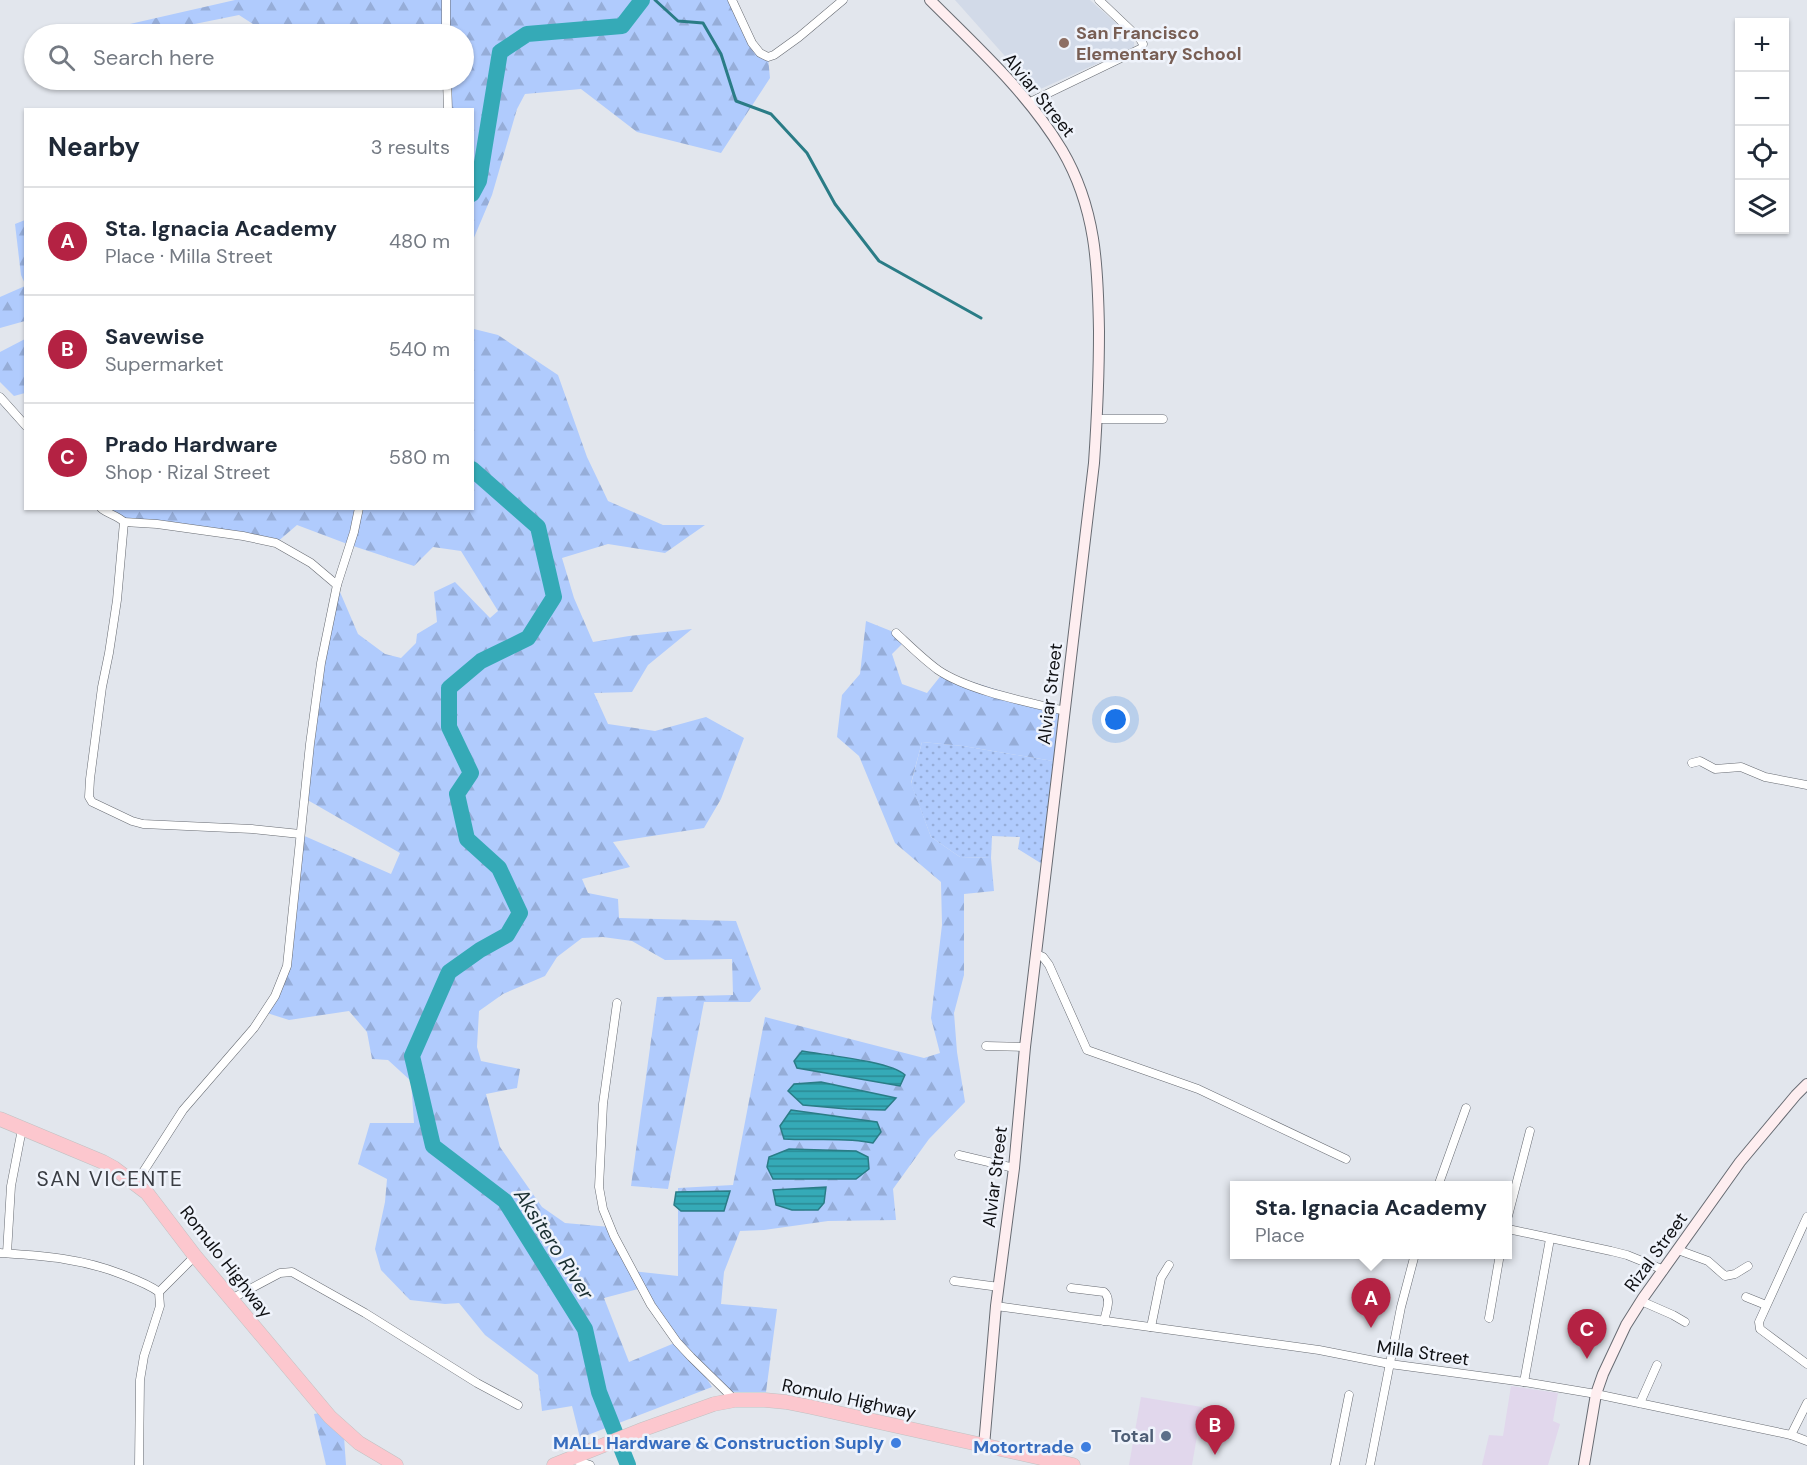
<!DOCTYPE html>
<html lang="en">
<head>
<meta charset="utf-8">
<style>
  :root { --surface:#fff; --page:#f2f2f3; --text:#1f2937; --muted:#747a83; --line:#e0e1e3; --accent:#b42243 }
  body { margin:0; font-family:"DM Sans",sans-serif; background:var(--page); color:var(--text) }
  .controls { position:absolute; right:18px; top:18px; display:grid; overflow:hidden; border-radius:0px; box-shadow:0 2px 4px #0004 }
  .controls button { width:54px; height:54px; display:grid; place-items:center; padding:0; border:0; border-bottom:2px solid var(--line); background:var(--surface); color:var(--text); font:30px sans-serif }
  .you { position:absolute; left:1116px; top:720px; width:21px; height:21px; margin:-15px; border:4px solid #fff; border-radius:50%; background:#1a73e8; box-shadow:0 0 0 9px #1a73e833 }
  .badge { display:grid; place-items:center; width:39px; height:39px; border-radius:50%; background:var(--accent); color:#fff; font-size:20px; font-weight:700 }
  .pin { position:absolute; translate:-50% -50px; filter:drop-shadow(0 2px 3px #0008) }
  .pin::after { content:''; position:absolute; top:32px; width:21px; height:18px; background:inherit; clip-path:polygon(0 0,100% 0,50% 100%) }
  .popup { position:absolute; left:1230px; top:1181px; width:282px; height:78px; box-sizing:border-box; display:grid; place-content:center; border-radius:0px; background:var(--surface); filter:drop-shadow(0 2px 4px #0005); font-size:20px; white-space:nowrap; color:var(--muted) }
  .popup b { font-size:22px; color:var(--text) }
  .popup::after { content:''; position:absolute; left:50%; top:100%; margin-left:-12px; border:12px solid transparent; border-top-color:var(--surface) }
  .list { margin:0; padding:0; list-style:none }
  h2 { display:flex; justify-content:space-between; align-items:center; height:78px; margin:0; padding:0 24px; font-size:26px }
  h2 small { font-size:20px; font-weight:400; color:var(--muted) }
  .list li { display:grid; grid-template-columns:39px 1fr auto; gap:18px; align-items:center; box-sizing:border-box; height:108px; padding:0 24px; border-top:2px solid var(--line) }
  .list b { display:block; font-size:22px; white-space:nowrap }
  .list p { margin:0; font-size:20px; white-space:nowrap; color:var(--muted) }
  .list em { font-size:20px; font-style:normal; color:var(--muted) }
  .icon { flex:none; width:33px; height:33px; fill:none; stroke:currentColor; stroke-width:2; stroke-linecap:round; stroke-linejoin:round }
  .map { position:relative; flex:none; width:1807px; height:1465px; overflow:hidden }
  .search { position:absolute; background:var(--surface); box-shadow:0 2px 4px #0004; left:24px; top:24px; width:450px; height:66px; display:flex; align-items:center; gap:15px; box-sizing:border-box; padding:0 21px; border-radius:33px; color:var(--muted); font-size:22px }
  .panel { position:absolute; background:var(--surface); box-shadow:0 2px 4px #0004; left:24px; top:108px; width:450px; height:402px; border-radius:0px }
  .map>svg:first-child { display:block }
</style>
</head>
<body>
<div class="map">
<svg width="1807" height="1465" viewBox="0 0 1807 1465">
  <defs>
    <pattern id="grass-dots" width="8" height="8" patternUnits="userSpaceOnUse" patternTransform="scale(1.5)"><rect width="8" height="8" fill="#b0cbfd"/><path d="M2 2h.1M6 6h.1" fill="none" stroke="#96add8" stroke-width="1.8" stroke-linecap="round"/></pattern>
    <pattern id="forest-firs" width="22" height="20" patternUnits="userSpaceOnUse" patternTransform="scale(1.5)"><rect width="22" height="20" fill="#b0cbfd"/><path d="M5 1l3.5 6h-7zM16 11l3.5 6h-7z" fill="#96add8"/></pattern>
    <pattern id="water-rules" width="6" height="5" patternUnits="userSpaceOnUse" patternTransform="scale(1.5)"><rect width="6" height="5" fill="#35aab7"/><path d="M0 2.5h6" fill="none" stroke="#2b8994"/></pattern>
  </defs>
  <rect width="100%" height="100%" fill="#e2e6ed"/>
  <g fill="#e1d7ec">
    <path d="M1511,1386L1558,1393L1553,1421L1560,1424L1548,1465H1482L1489,1435L1503,1436Z"/>
    <path d="M1141,1397L1202,1407L1192,1465H1129Z"/>
  </g>
  <path fill="#d2dae8" d="M955,0H1090L1134,39V47L1036,91Z"/>
  <path fill="url(#grass-dots)" d="M922,742L963,746L1059,762L1047,867L1018,849L1020,837L992,836L991,858L960,857L931,837L911,784Z"/>
  <g fill="url(#forest-firs)" fill-rule="evenodd">
    <path d="M235,0H736L752,43L768,57L770,78L721,153L637,132L581,89L525,94L517,109L492,195L473,240L472,110L448,109L447,80H464V34H256V26L239,15L160,31L159,34H86Z"/>
    <path d="M25,220V284L21,275L15,224Z"/>
    <path d="M25,286V321L0,328V297Z"/>
    <path d="M473,315L474,329L498,335L558,375L587,457L608,501L663,525H705L665,553L608,544L562,558L574,598L593,642L629,636L692,629L648,665L632,692L594,693L608,724L655,731L706,717L744,738L721,799L704,828L613,842L630,867L582,879L588,893L618,899L619,918L736,921L761,989L750,1002H704L668,1189L631,1186L657,997L733,995L732,959L665,960L632,941L603,937L582,938L557,957L545,976L503,994L479,1011L477,1047L481,1061L520,1069L517,1088L486,1094L500,1147L542,1207L565,1223L610,1227L632,1271L678,1276V1188L733,1185L765,1017L924,1058L940,1053L931,1018L942,925L941,882L895,843L859,756L837,737L842,695L860,674L866,621L896,633L905,641L892,654L902,684L927,693L943,673L1065,711L1059,762L963,746L922,742L911,783L931,837L960,857L991,858L994,891L964,894V975L954,1013L957,1052L965,1102L929,1139L893,1189L896,1220L828,1221L764,1230L740,1231L724,1272L721,1304L777,1309L766,1392H727L701,1369L712,1387L580,1438L572,1406L542,1411L538,1375L485,1335L459,1303L445,1304L410,1300L381,1270L375,1249L385,1202L387,1179L358,1164L370,1123H414L411,1081L388,1060L372,1059L367,1032L349,1011L289,1020L264,1012L287,966L300,834L391,874L400,853L304,798L321,663L337,585L358,634L385,654L401,658L416,643L417,634L437,622L434,592L455,582L490,618L498,611L461,551L433,547L414,566L350,545L297,525L276,543L120,518L104,509L472,508ZM642,1288L677,1342L629,1362L604,1298Z"/>
    <path d="M25,339V393L14,396L0,382V352Z"/>
    <path d="M325,1412L344,1437L346,1465H326L314,1414Z"/>
  </g>
  <g fill="url(#water-rules)" stroke="#2a7c86" stroke-width="1.5">
    <path d="M802,1051C823,1055 891,1061 905,1075L900,1086L797,1068L794,1061Z"/>
    <path d="M821,1082L896,1098L885,1110L847,1109L803,1105L788,1091L794,1084Z"/>
    <path d="M791,1110L877,1122L881,1132L873,1143C844,1137 814,1141 784,1139L780,1126Z"/>
    <path d="M789,1149L856,1151L868,1157L869,1169L856,1179H773L767,1167L769,1157Z"/>
    <path d="M826,1187L824,1203L818,1210H792L776,1205L773,1190Z"/>
    <path d="M730,1191L724,1211H681L674,1205L676,1192Z"/>
  </g>
  <g fill="none" stroke-linecap="round" stroke-linejoin="round">
    <path stroke="#2a7c86" stroke-width="3" d="M655,0L678,21L703,23L721,54L736,101L771,114L807,153L835,204L879,261L981,318"/>
    <g stroke="#35aab7" stroke-width="16">
      <path d="M472,194L479,181L500,52L527,34L622,26L642,0"/>
      <path d="M472,469L538,527L554,597L528,638L481,661L449,688V727L471,773L457,794L467,839L499,868L520,913L507,935L480,950L449,972L412,1056L433,1146L505,1201L585,1329L599,1392L628,1465"/>
    </g>
    <defs>
      <g id="street">
        <path d="M446,0V34"/>
        <path d="M732,0L752,43L760,53L768,57L774,55L799,37L843,0"/>
        <path d="M447,80L448,110"/>
        <path d="M1028,103L1142,48L1143,44L1140,39L1099,0"/>
        <path d="M0,397L26,426"/>
        <path d="M1097,419H1163"/>
        <path d="M101,508C108,514 118,516 124,522"/>
        <path d="M896,633C910,646 923,659 938,670C969,691 1028,702 1065,711"/>
        <path d="M1692,763L1700,761L1715,769L1741,767L1765,777L1807,785"/>
        <path d="M300,834L252,829L143,824L132,821L92,802L89,797L90,779L102,687L109,653L117,600L124,522L157,524L243,536L276,543L311,563L337,585"/>
        <path d="M1036,954L1043,957L1049,965L1087,1050L1198,1089L1346,1159"/>
        <path d="M617,1003L603,1104L599,1187L603,1209L614,1236L651,1305L677,1342L691,1357L735,1400"/>
        <path d="M986,1046L1025,1047"/>
        <path d="M959,1155L1014,1168"/>
        <path d="M136,1183L183,1110L254,1028L275,996L287,966L310,744L321,663L337,585L354,532L359,508"/>
        <path d="M1438,1186L1466,1108"/>
        <path d="M1508,1216L1530,1131"/>
        <path d="M1807,1217L1759,1322L1760,1329L1807,1364"/>
        <path d="M1508,1229L1611,1251L1627,1255L1664,1270"/>
        <path d="M1678,1250L1708,1261L1725,1276L1735,1274L1748,1266"/>
        <path d="M0,1253C43,1256 80,1258 121,1274C134,1279 148,1284 159,1292L160,1306L144,1356L140,1380L139,1465"/>
        <path d="M7,1253L11,1186L22,1129"/>
        <path d="M954,1281L999,1287"/>
        <path d="M1071,1288L1104,1292C1112,1299 1106,1311 1104,1321"/>
        <path d="M159,1292L195,1256"/>
        <path d="M1746,1297L1766,1305"/>
        <path d="M231,1299L280,1273L292,1272L365,1313L477,1383L518,1405"/>
        <path d="M1641,1301L1673,1315L1685,1322"/>
        <path d="M996,1306L1319,1350L1390,1364L1524,1382L1596,1394L1791,1435L1807,1441"/>
        <path d="M1489,1318L1500,1254"/>
        <path d="M1151,1327L1161,1278L1169,1265"/>
        <path d="M1524,1382L1550,1239"/>
        <path d="M1640,1403L1657,1365"/>
        <path d="M1791,1435L1807,1403"/>
        <path d="M571,1459L590,1465"/>
        <path d="M1335,1465L1349,1395"/>
        <path d="M1370,1465L1401,1307L1415,1254"/>
      </g>
      <g id="secondary">
        <path d="M930,0C977,47 1028,93 1062,150C1096,208 1098,266 1099,331C1099,375 1097,419 1094,463L1025,1047L1014,1168L996,1306L984,1446"/>
        <path d="M1584,1465L1596,1394L1603,1374L1626,1325L1643,1298L1740,1162L1796,1095L1807,1084"/>
      </g>
      <g id="highway">
        <path d="M0,1119L103,1162L114,1168L147,1193L195,1256L330,1417L359,1443L396,1465"/>
        <path d="M554,1465L644,1429L714,1404L735,1400H765L786,1402L811,1407L1073,1465"/>
      </g>
    </defs>
    <use href="#street" stroke="#676b72" stroke-width="9"/>
    <use href="#secondary" stroke="#676b72" stroke-width="12"/>
    <use href="#highway" stroke="#c1c1c2" stroke-width="15"/>
    <use href="#street" stroke="#fff" stroke-width="8"/>
    <use href="#secondary" stroke="#feeef0" stroke-width="10"/>
    <use href="#highway" stroke="#fcc7ce" stroke-width="14"/>
  </g>
  <circle fill="#8d6e63" stroke="#eff3fb" stroke-width="2" cx="1064" cy="43" r="6"/>
  <circle fill="#5c6f8a" stroke="#eff3fb" stroke-width="2" cx="1166" cy="1436" r="6"/>
  <g fill="#3f7fe0" stroke="#eff3fb" stroke-width="2">
    <circle cx="896" cy="1443" r="6"/>
    <circle cx="1086" cy="1447" r="6"/>
  </g>
  <g text-anchor="middle" dominant-baseline="central" stroke-width="5" stroke-linejoin="round" paint-order="stroke">
    <g font-size="18" font-weight="bold" fill="#785e54" stroke="#eff3fb" text-anchor="start">
      <text x="1076" y="33">San Francisco<tspan x="1076" dy="21">Elementary School</tspan></text>
    </g>
    <g font-size="18" fill="#0f1013" stroke="#eff3fb">
      <text transform="translate(1039 95) rotate(51)">Alviar Street</text>
      <text transform="translate(1050 694) rotate(-83)">Alviar Street</text>
      <text transform="translate(995 1177) rotate(-83)">Alviar Street</text>
      <text transform="translate(1656 1252) rotate(-54)">Rizal Street</text>
      <text transform="translate(226 1262) rotate(52)">Romulo Highway</text>
      <text transform="translate(1423 1353) rotate(8)">Milla Street</text>
      <text transform="translate(849 1399) rotate(12)">Romulo Highway</text>
    </g>
    <g font-size="18" font-weight="bold" fill="#4e5e75" stroke="#eff3fb" text-anchor="end">
      <text x="1154" y="1436">Total</text>
    </g>
    <g font-size="18" font-weight="bold" fill="#366cbe" stroke="#eff3fb" text-anchor="end">
      <text x="884" y="1443">MALL Hardware &amp; Construction Suply</text>
      <text x="1074" y="1447">Motortrade</text>
    </g>
    <g font-size="20" font-style="italic" fill="#192e30" stroke="#eff3fb">
      <text transform="translate(554 1244) rotate(57)">Aksitero River</text>
    </g>
    <g font-size="21" letter-spacing="1.5" fill="#3a3d43" stroke="#eff3fb">
      <text x="110" y="1179">SAN VICENTE</text>
    </g>
  </g>
</svg>
<div class="controls">
<button>+</button>
<button>−</button>
<button><svg class="icon" aria-label="locate" viewBox="0 0 24 24"><circle cx="12" cy="12" r="6"/><path d="M12 2v4M12 18v4M2 12h4M18 12h4"/></svg></button>
<button><svg class="icon" aria-label="layers" viewBox="0 0 24 24"><path d="M12 4l9 5-9 5-9-5zM3 14l9 5 9-5"/></svg></button>
</div>
<div class="you"></div>
<div class="pin badge" style="left:1371px;top:1328px">A</div>
<div class="popup"><b>Sta. Ignacia Academy</b>Place</div>
<div class="pin badge" style="left:1215px;top:1455px">B</div>
<div class="pin badge" style="left:1587px;top:1359px">C</div>
<div class="search"><svg class="icon" aria-label="search" viewBox="0 0 24 24"><circle cx="10" cy="10" r="6"/><path d="M15 15l6 6"/></svg>Search here</div>
<section class="panel">
<h2>Nearby<small>3 results</small></h2>
<ul class="list">
<li><span class="badge">A</span><div><b>Sta. Ignacia Academy</b><p>Place · Milla Street</p></div><em>480 m</em></li>
<li><span class="badge">B</span><div><b>Savewise</b><p>Supermarket</p></div><em>540 m</em></li>
<li><span class="badge">C</span><div><b>Prado Hardware</b><p>Shop · Rizal Street</p></div><em>580 m</em></li>
</ul>
</section>
</div>
</body>
</html>
